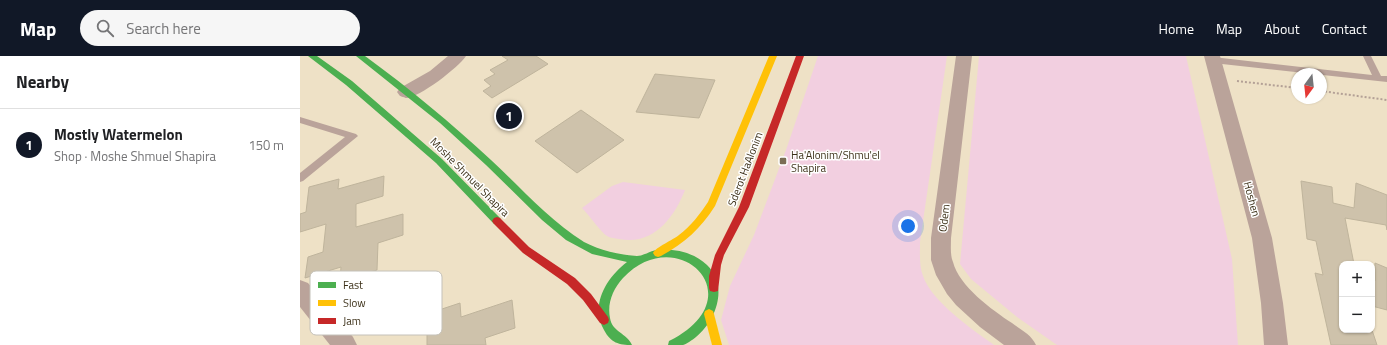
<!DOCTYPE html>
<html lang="en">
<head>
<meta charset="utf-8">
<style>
  :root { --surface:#fff; --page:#f6f6f6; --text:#202124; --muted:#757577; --line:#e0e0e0; --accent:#111827 }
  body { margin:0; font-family:"Titillium Web",sans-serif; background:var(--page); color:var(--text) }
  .controls { position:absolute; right:12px; bottom:12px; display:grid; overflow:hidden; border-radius:8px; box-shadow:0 1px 3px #0004 }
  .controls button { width:36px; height:36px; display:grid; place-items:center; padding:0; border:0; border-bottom:1px solid var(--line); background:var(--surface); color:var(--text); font:20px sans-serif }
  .compass { position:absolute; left:991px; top:12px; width:36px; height:36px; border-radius:50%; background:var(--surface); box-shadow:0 1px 3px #0004; rotate:195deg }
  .you { position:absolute; left:608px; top:170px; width:14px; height:14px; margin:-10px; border:3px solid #fff; border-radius:50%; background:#1a73e8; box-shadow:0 0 0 6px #1a73e833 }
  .badge { display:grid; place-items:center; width:26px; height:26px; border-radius:50%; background:var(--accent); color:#fff; font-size:13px; font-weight:700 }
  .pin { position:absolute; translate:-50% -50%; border:2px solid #fff; box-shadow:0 1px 4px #0006 }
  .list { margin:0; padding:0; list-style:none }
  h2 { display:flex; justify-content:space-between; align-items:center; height:52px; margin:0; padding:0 16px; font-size:17px }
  h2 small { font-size:13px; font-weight:400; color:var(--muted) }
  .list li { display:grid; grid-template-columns:26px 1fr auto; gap:12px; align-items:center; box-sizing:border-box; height:72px; padding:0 16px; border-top:1px solid var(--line) }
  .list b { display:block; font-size:15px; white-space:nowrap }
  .list p { margin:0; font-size:13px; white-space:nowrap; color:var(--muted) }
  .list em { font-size:13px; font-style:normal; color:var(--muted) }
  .icon { flex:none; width:22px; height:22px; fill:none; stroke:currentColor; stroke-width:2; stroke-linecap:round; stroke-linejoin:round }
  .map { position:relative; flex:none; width:1087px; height:289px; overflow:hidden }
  header { display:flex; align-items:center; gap:24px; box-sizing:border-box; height:56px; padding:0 20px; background:var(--accent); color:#fff }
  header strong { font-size:19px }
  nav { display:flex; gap:22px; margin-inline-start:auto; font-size:14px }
  .search { width:280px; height:36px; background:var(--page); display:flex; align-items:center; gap:10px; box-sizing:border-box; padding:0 14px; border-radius:22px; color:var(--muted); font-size:15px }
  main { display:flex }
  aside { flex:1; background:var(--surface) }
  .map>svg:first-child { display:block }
</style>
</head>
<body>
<header>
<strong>Map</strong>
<div class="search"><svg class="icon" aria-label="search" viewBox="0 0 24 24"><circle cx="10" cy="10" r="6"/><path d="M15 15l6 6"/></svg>Search here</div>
<nav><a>Home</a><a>Map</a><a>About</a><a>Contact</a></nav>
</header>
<main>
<aside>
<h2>Nearby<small></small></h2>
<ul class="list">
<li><span class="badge">1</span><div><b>Mostly Watermelon</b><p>Shop · Moshe Shmuel Shapira</p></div><em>150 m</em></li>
</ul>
</aside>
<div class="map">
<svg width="1087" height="289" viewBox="0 0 1087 289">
  <rect width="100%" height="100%" fill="#eee1c6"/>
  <g fill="#f2cfe0">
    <path d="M518,0H647L620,186C620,197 619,210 623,220C632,246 672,273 694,289H429L421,264L430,230L454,179L486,94Z"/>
    <path d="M679,0H886L932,203L938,289H757L717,261L671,223L660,208Z"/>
    <path d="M323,126L385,134C374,162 353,190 319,183C315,182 310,182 307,180C301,176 288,158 282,152L312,130Z"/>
  </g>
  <g fill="#cec2ab" stroke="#bfb49c">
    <path d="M202,0H236L248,8L192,42L183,35L191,30L184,24L195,18L190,14L208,4Z"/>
    <path d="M355,18L415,24L399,62L336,56Z"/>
    <path d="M281,54L324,84L277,117L235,85Z"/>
    <path d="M84,120L83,140L56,148V171L103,158V179L78,187L77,214L40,225L41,211L5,222L8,201L23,196L26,168L0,176V158L6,156L9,131L39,123L38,133Z"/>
    <path d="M1001,125L1032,131L1033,147L1054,152L1056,127L1087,139V174L1086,169L1045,162L1054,208H1042V274H1072L1077,289H1031L1015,217L1023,219L1016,185L1007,183Z"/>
    <path d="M1075,207L1087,212V254L1072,250V224L1075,225Z"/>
    <path d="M212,244L215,272L185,282L186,289H127V258L160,247L161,261Z"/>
  </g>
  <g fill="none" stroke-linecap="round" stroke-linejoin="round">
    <g stroke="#b3a096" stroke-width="2" stroke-dasharray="2 2" stroke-linecap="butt">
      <path d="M937,25L997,32"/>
      <path d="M1021,35L1087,44"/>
    </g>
    <g fill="#baa39a" fill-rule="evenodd">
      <path d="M1063,0H1071L1081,20H1087V26L913,7L909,4L913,1L1072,19Z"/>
      <path d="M0,61L56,78L58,80L3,125L0,126V117L45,81L0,67Z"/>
    </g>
    <g fill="#baa39a" fill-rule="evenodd">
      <path d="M148,0H166C159,11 119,42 106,42C106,42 100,40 100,40L97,36L100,32L130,15Z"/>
      <path d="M656,0H672L651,182C651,190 650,199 653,206C659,230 692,254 712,267C721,274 731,278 736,289H704L680,271L656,249L647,238L636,219L631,204V182Z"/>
      <path d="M904,0H920L972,182L983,247L988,289H964L961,247L952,182Z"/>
      <path d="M0,224L8,227L53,281L57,289H30L0,251Z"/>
    </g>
    <g fill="#4caf50" fill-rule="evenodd">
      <path d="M8,0H17L52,25L142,103L200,162L202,165L200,168H194L136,107L46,29Z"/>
      <path d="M56,0H65C109,32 151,67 191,104C221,132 249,164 284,186C299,194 320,199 337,200C343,200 350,195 357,194C374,192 395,197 407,209C429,230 416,265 396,281C392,284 387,288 383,289C378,289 372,289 368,289L369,285C457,241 377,164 323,222C313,233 307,247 310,262C312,276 327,277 332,289C319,289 311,287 304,274C290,249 306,222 327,206L292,198L266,184L242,164L186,109L140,67Z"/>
    </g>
    <g fill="#ffc107" fill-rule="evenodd">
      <path d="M469,0H477L415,150C401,172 385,187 361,200L358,201L355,200L353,197C356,191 373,184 379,179C391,170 400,158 408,146Z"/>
      <path d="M409,253L413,255L414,258L422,289H412L404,258L405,255Z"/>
    </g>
    <g fill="#c62828" fill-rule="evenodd">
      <path d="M496,0H504L449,151L424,199L421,209L418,235L414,236L410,235L409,232V220L415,199L439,151Z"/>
      <path d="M197,161L200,162L229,191L275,222L291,238L308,261L309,264L308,267L304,269L300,267L283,244L267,228L223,197L194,168L192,165L194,162Z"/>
    </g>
  </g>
  <rect fill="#7a6d54" stroke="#fff" stroke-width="1.5" x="479" y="101" width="8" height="8" rx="2"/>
  <g text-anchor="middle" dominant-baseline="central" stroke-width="3" stroke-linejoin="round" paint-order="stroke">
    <g font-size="11" fill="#3b2f17" stroke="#fff" text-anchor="start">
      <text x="491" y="99">Ha'Alonim/Shmu'el<tspan x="491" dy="13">Shapira</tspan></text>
    </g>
    <g font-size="11" fill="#3b2f17" stroke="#fff">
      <text transform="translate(445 113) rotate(-69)">Sderot HaAlonim</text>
      <text transform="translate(170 121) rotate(45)">Moshe Shmuel Shapira</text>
      <text transform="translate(952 143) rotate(75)">Hoshen</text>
      <text transform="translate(644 162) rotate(-83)">Odem</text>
    </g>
  </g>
  <rect x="10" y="215" width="132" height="64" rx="6" fill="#fff" stroke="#c4c1b9" stroke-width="1"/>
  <rect x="18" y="226" width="18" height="6" fill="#4caf50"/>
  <rect x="18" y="244" width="18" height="6" fill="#ffc107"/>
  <rect x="18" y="262" width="18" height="6" fill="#c62828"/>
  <g font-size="11" fill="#3b2f17">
    <text x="43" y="233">Fast</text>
    <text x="43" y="251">Slow</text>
    <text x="43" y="269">Jam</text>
  </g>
</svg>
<div class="controls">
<button>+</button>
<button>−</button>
</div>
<svg class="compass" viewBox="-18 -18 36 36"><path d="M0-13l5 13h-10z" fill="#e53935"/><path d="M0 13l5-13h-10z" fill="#757577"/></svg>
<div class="you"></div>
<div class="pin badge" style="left:209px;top:60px">1</div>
</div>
</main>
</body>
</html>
